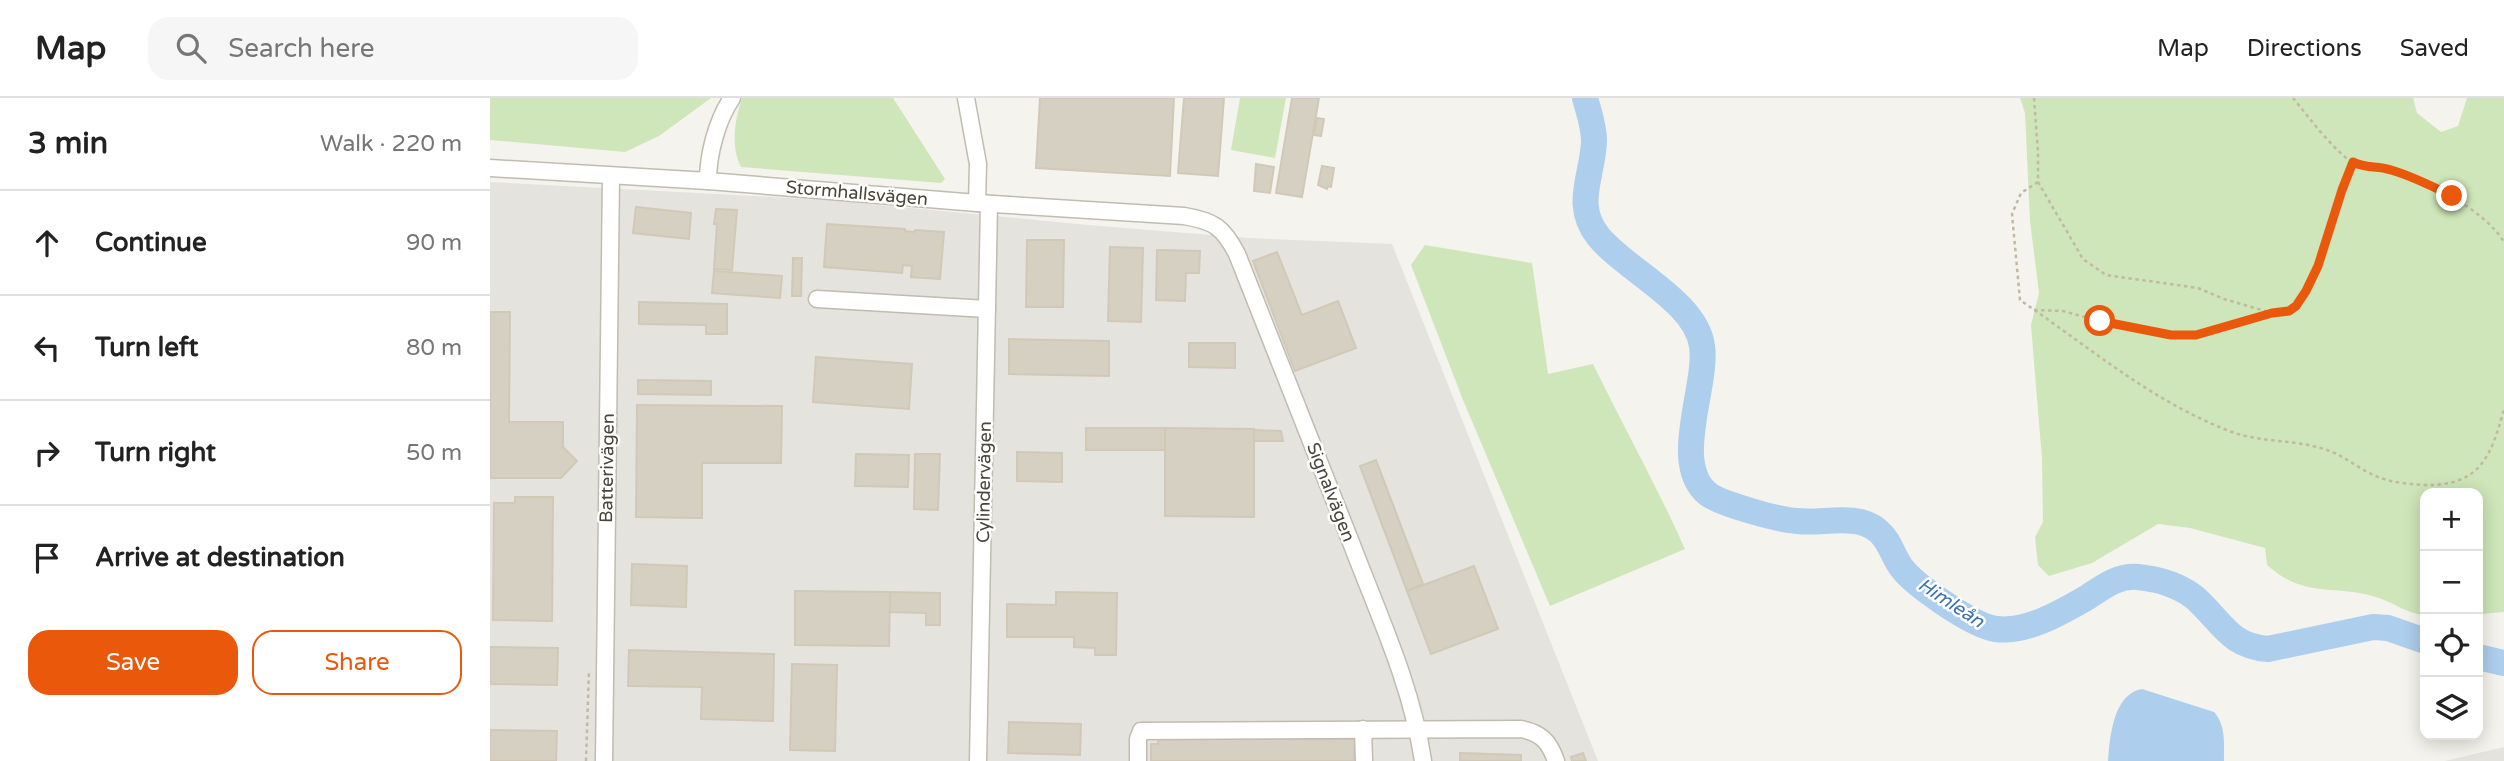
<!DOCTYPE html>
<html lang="en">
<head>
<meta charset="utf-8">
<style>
  :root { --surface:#fff; --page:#f6f6f6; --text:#222; --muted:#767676; --line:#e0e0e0; --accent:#ea580c }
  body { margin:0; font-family:"Varela Round",sans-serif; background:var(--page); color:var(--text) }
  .controls { position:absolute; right:21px; bottom:21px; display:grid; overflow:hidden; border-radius:14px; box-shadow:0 4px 18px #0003 }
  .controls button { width:63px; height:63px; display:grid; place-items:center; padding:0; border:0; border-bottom:2px solid var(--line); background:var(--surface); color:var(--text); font:35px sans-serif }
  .stop { position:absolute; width:21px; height:21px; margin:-16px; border:5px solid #ea580c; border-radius:50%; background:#fff }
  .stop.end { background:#ea580c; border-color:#fff; box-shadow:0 2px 7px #0008 }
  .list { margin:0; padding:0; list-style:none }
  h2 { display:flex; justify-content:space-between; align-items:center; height:91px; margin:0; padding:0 28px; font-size:30px }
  h2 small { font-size:23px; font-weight:400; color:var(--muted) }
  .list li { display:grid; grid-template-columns:46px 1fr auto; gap:21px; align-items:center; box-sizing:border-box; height:105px; padding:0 28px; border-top:2px solid var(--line) }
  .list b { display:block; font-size:26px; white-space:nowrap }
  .list em { font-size:23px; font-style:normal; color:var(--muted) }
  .actions { display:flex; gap:14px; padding:21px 28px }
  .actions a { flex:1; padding:16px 0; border:2px solid var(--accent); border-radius:21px; text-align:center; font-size:24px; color:var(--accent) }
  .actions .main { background:var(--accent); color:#fff }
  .icon { flex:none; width:38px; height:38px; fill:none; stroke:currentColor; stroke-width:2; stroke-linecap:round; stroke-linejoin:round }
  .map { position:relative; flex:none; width:2014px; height:663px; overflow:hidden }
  header { display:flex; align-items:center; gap:42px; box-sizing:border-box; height:98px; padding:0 35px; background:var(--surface); border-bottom:2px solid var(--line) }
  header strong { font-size:33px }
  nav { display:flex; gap:38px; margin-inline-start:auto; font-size:24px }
  .search { width:490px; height:63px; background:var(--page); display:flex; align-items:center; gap:18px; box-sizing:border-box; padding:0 24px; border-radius:21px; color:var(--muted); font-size:26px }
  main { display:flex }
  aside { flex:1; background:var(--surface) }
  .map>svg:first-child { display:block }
</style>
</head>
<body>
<header>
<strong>Map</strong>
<div class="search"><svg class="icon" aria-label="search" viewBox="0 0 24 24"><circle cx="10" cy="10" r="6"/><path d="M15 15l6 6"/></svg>Search here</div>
<nav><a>Map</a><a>Directions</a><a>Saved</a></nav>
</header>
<main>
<aside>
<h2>3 min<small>Walk · 220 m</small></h2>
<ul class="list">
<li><svg class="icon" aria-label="ahead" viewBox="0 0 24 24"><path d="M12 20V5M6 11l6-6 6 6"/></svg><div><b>Continue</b></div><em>90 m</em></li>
<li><svg class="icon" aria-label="left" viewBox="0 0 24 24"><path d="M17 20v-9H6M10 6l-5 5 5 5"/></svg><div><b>Turn left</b></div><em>80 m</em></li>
<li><svg class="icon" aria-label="right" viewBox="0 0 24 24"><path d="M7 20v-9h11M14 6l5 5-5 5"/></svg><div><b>Turn right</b></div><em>50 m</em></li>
<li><svg class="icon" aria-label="arrive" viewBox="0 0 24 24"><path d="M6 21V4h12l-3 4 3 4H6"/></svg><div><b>Arrive at destination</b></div></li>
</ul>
<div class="actions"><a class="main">Save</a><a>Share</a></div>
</aside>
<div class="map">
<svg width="2014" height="663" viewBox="0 0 2014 663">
  <rect width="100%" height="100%" fill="#f5f3ed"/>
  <g fill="#e5e3de">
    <path d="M0,84L338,102L598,127L758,140L902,146L1108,663H0Z"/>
    <path d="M2014,649V663H1955Z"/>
  </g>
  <g fill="#cee6b9">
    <path d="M0,0H221L169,38L135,54L0,42Z"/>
    <path d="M252,0H403L455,81L451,85L251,69C240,48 245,22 252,0Z"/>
    <path d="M750,0H796L785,60L741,52Z"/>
    <path d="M1530,0H1923L1927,15L1951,34L1968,28L1977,0H2014V514L1988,516V395H1935V517C1918,516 1906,506 1889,500C1845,485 1816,502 1777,467L1775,450L1700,430L1668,426L1602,465L1559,478L1548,467L1545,439L1553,424L1552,361L1541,227L1549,195L1540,123L1535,15Z"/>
    <path d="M935,147L1042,165L1058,276L1103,266C1133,328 1167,388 1195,451L1060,508L973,302L921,167Z"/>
  </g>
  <path fill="#aeceed" d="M1652,591L1724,614C1736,627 1734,646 1734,663H1618C1620,639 1623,596 1652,591Z"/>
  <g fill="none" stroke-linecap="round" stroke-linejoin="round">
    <g stroke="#aeceed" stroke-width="26">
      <path d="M1095,0C1099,15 1104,28 1104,43C1103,78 1083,106 1108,138C1135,172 1206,203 1212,248C1218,288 1180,366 1218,396C1231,406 1289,422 1307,423C1332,426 1367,415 1387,432C1400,442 1402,457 1411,469C1424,487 1483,528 1506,531C1537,535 1572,514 1598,499C1613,489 1628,477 1648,479C1668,481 1688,487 1704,499C1731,522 1738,548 1778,551L1883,529L1898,530L1935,543"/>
      <path d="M1988,559L2014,565"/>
    </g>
  </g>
  <g fill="#d6d0c3" stroke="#d1c9b6" stroke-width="2">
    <path d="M550,0H684L680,78L546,70Z"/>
    <path d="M694,0H734L728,78L688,75Z"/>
    <path d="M802,0H829L812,99L786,95Z"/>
    <path d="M827,20L834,21L831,38L824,37Z"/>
    <path d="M766,66L784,69L780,95L764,93Z"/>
    <path d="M832,68L844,70L841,89L838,88L837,91L828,87Z"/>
    <path d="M146,109L201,115L199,141L143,135Z"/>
    <path d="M226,111L247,112L242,172L224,171L227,126H224Z"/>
    <path d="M337,126L415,131V133L424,134L425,132L454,134L450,181L421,179L422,168L413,167L412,175L334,169Z"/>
    <path d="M537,142H574L573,209H536Z"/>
    <path d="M620,149L653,150L651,224L618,223Z"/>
    <path d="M667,152L710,153L709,175H696L695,203L666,202Z"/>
    <path d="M787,154L812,217L848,203L866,250L805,273L763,163Z"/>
    <path d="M303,160H312L311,198H302Z"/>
    <path d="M224,173L292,178L290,200L222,195Z"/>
    <path d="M149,204L237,206V236H216V227L149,226Z"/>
    <path d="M0,214H20L19,324H73V349L87,363L71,380H0Z"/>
    <path d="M519,241L619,243V278L519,276Z"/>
    <path d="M699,245H745V270L699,269Z"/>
    <path d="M326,259L422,266L419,311L323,304Z"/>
    <path d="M148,282L221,283V297L148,296Z"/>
    <path d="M147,307L292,308L291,365H212V420L146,419Z"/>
    <rect x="596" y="330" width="79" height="22"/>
    <path d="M675,330L764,331V419L675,418Z"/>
    <path d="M764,332L791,333L793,343H764Z"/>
    <path d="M527,354L572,355V384L527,383Z"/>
    <path d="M366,356L419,357L418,389L365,388Z"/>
    <path d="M425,356H450L448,412L424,411Z"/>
    <path d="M886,362L933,486L917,493L870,368Z"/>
    <path d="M25,399H63L62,523L3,522L4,405H25Z"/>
    <path d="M142,466L197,468L196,509L141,507Z"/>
    <path d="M984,468L1008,531L941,556L917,493Z"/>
    <path d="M305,493L400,494L399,548L305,547Z"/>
    <path d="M400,494L450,495V527H436V515L400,514Z"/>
    <path d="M566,494L627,495L626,557H605V550L584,549V539H517V506L566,507Z"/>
    <path d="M0,549L68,550L67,587L0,586Z"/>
    <path d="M139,552L284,556L283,623L211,621L212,589L138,588Z"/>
    <path d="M302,566L347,567L345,653L300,652Z"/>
    <path d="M519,624L591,626L590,657L518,655Z"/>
    <path d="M0,632L67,633L66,663H0Z"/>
    <path d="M668,639L865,641L864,663H661V646H668Z"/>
    <path d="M970,655L1031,657V663H970Z"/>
    <path d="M1093,655L1096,663H1082L1081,659Z"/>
  </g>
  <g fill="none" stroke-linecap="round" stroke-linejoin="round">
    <defs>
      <g id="minor">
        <path d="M476,0L488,66L487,105"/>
        <path d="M0,70L218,83L487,105L694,118C724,123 733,129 747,156C786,253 824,350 862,447C889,518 922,588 933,663"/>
        <path d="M218,83C218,56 227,22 242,0"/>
        <path d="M327,201L497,211"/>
        <path d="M873,631L874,663"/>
        <path d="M114,663L121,78"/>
        <path d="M488,663L499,106"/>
        <path d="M648,663V641L651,633L1031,631C1051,635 1059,643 1066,663"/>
      </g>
    </defs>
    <use href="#minor" stroke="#c0bcb0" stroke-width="19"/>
    <g stroke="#c1b9a2" stroke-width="2.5" stroke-dasharray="3.5 3.5" stroke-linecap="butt">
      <path d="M1544,0L1548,54V84L1593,161L1616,177L1708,190L1734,201L1782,215L1790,216L1799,213L1806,208L1816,193L1828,168L1852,92L1863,64"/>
      <path d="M1803,0C1818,18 1849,61 1871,69C1879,72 1889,68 1897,71C1934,81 1994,111 2014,144"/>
      <path d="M1548,84L1531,95L1522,116L1530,202C1599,249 1664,305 1742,334C1772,345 1806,341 1837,352C1855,358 1870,372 1888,379C1903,385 1920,386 1935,387C1990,388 2001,359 2014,311"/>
      <path d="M1544,212L1573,213L1627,228L1681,237H1706L1780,215"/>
      <path d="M96,663L99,572"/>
    </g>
    <use href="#minor" stroke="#fff" stroke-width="16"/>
  </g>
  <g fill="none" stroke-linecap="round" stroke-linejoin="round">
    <path stroke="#ea580c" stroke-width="9" d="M1610,223L1681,237H1706L1782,215L1799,213L1806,208L1816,193L1828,168L1852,92L1863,64C1876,71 1887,67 1901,72C1922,78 1942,88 1962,98"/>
  </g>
  <g text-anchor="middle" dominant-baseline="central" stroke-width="5" stroke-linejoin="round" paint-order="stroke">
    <g font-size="18" fill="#4a453a" stroke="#fff">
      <text transform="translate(367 95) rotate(5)">Stormhallsvägen</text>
      <text transform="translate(117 370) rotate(-89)">Batterivägen</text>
      <text transform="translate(494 384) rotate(-89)">Cylindervägen</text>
      <text transform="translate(841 394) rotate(69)">Signalvägen</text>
    </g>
    <g font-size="19" font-style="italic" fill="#3974b0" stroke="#fff">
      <text transform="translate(1461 505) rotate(33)">Himleån</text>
    </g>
  </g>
</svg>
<div class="controls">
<button>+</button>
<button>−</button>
<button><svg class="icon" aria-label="locate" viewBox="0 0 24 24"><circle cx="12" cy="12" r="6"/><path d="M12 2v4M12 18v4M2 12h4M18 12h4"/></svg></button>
<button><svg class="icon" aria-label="layers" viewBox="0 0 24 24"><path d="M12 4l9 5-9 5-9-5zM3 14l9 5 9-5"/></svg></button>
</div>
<div class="stop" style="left:1610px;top:223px"></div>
<div class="stop end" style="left:1962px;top:98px"></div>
</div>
</main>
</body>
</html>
